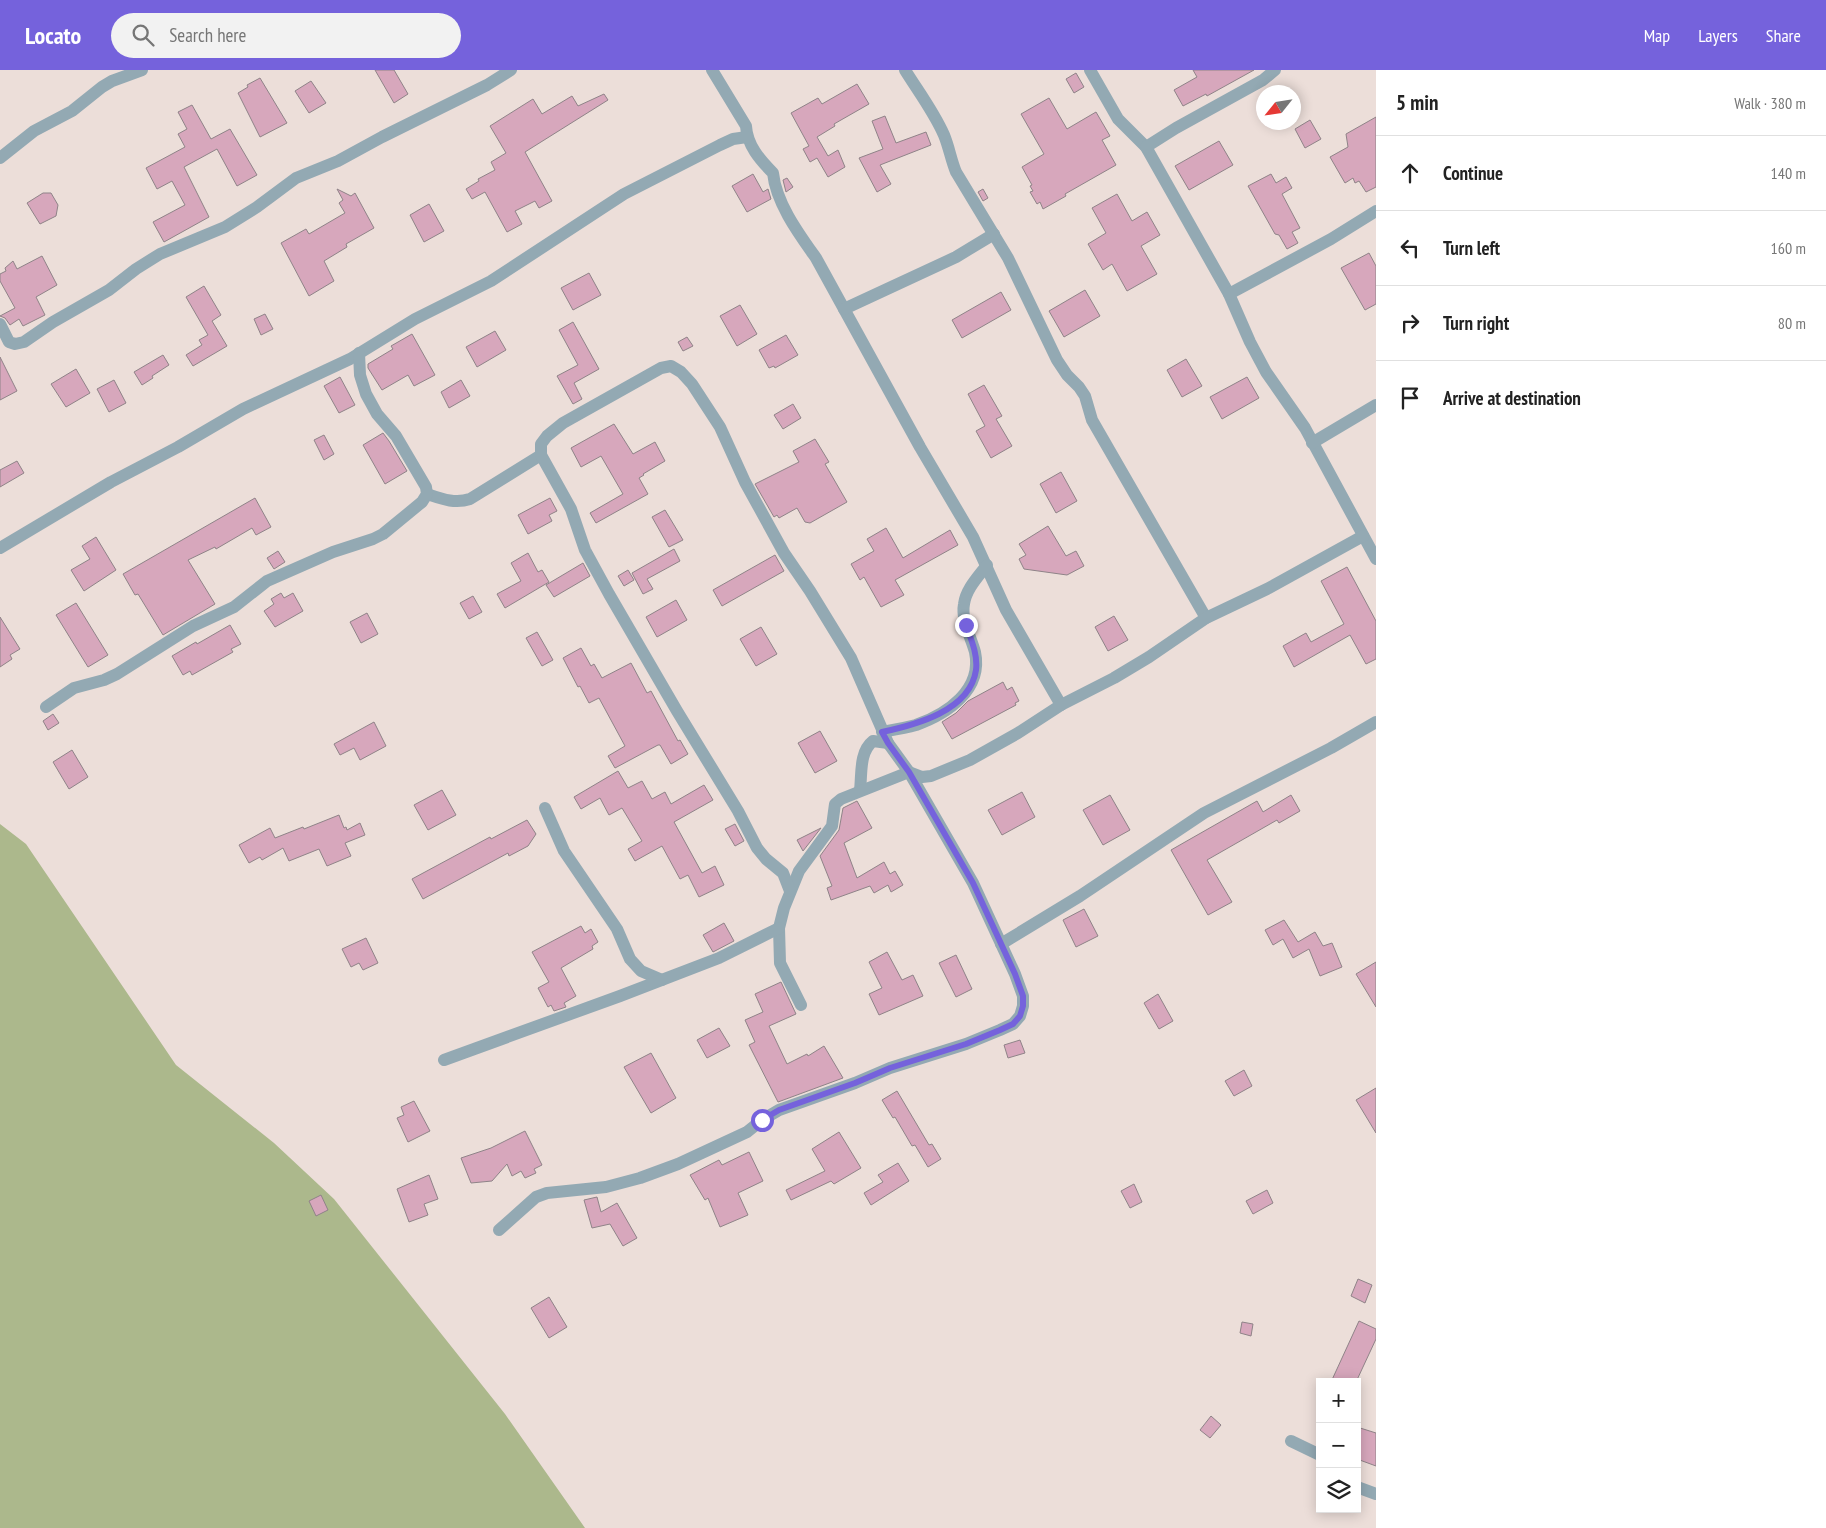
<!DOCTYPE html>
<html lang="en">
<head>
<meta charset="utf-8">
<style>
  :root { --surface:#fff; --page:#f2f2f2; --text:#222; --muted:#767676; --line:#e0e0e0; --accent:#7562dc }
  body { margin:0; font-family:"PT Sans Narrow",sans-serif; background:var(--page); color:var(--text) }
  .controls { position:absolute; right:15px; bottom:15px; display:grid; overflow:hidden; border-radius:0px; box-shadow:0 2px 12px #0003 }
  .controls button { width:45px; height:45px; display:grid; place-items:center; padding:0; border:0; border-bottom:1px solid var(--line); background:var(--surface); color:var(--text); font:25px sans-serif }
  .compass { position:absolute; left:1256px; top:15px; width:45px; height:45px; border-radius:50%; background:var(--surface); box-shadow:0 2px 12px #0003; rotate:240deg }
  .stop { position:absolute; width:15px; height:15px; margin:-11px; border:4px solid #7562dc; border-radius:50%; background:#fff }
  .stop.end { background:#7562dc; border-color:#fff; box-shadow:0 1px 5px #0008 }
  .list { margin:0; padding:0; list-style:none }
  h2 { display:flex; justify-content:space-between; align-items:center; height:65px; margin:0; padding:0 20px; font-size:21px }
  h2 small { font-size:16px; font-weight:400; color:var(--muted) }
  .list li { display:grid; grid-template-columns:32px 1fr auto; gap:15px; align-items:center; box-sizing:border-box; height:75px; padding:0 20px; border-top:1px solid var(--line) }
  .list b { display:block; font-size:19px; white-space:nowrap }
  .list em { font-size:16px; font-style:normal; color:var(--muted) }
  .icon { flex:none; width:28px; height:28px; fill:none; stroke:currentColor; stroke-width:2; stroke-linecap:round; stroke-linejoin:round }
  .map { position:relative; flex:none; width:1376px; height:1458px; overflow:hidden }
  header { display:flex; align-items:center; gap:30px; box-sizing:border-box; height:70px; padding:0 25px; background:var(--accent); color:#fff }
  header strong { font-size:24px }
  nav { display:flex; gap:28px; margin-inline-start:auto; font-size:18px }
  .search { width:350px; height:45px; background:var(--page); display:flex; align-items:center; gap:12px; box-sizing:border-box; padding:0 18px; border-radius:28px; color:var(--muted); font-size:19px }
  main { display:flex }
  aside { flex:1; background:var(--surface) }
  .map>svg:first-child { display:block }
</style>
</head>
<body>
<header>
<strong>Locato</strong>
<div class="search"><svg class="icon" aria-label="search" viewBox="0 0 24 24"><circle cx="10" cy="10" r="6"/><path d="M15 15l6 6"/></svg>Search here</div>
<nav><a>Map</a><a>Layers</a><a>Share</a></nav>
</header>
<main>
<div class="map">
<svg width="1376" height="1458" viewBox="0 0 1376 1458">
  <rect width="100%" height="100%" fill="#ecded9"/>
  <path fill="#acb88c" d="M0,754L26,774L176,995L274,1073L334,1129L505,1344L585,1458H0Z"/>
  <g fill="#d7a7bc" stroke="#8f8388">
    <path d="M375,0H394L408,24L394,33Z"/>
    <path d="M1193,0H1254L1207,26L1206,24L1183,36L1174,20L1197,7Z"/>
    <path d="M1076,3L1084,17L1074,23L1066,9Z"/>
    <path d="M260,8L287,53L260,67L238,23L248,17L247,15Z"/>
    <path d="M311,11L326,33L309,43L295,21Z"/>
    <path d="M857,14L869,34L834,54L835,56L817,67L828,86L838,80L845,97L828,107L817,88L810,92L803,79L809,76L791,43L818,28L822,34Z"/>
    <path d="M604,24L608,30L525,82L552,131L539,138L535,131L515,141L522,154L507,162L485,122L472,129L466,119L479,111L478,109L495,100L491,92L506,83L490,56L533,29L542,44L572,26L578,36Z"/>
    <path d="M1049,28L1067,59L1096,42L1110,66L1102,70L1116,95L1065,124L1066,126L1043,139L1040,132L1037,134L1030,122L1033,121L1030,116L1032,115L1022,97L1044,84L1021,44Z"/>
    <path d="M192,35L211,69L230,59L257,105L237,116L217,79L184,97L209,147L164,172L153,152L185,135L172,111L157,119L146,98L185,77L178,64L187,59L178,42Z"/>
    <path d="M885,46L896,73L926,62L931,75L880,95L891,114L877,122L859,88L883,79L872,51Z"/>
    <path d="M1376,47V117L1366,122L1359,111L1355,113L1353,108L1345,113L1330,87L1348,77L1346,64Z"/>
    <path d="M1310,50L1321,69L1305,78L1295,59Z"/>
    <path d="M1219,71L1233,95L1189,120L1175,96Z"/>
    <path d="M753,104L763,122L768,119L771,129L747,142L732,116Z"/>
    <path d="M1271,104L1276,113L1286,107L1292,118L1282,124L1300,158L1292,162L1298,173L1287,179L1279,165L1275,164L1248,116Z"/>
    <path d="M787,108L793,117L786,122L783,110Z"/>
    <path d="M337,119L351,126L355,123L374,158L346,174L347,177L324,191L334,211L309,226L281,173L306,159L309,164L345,143L339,133L343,130Z"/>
    <path d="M983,119L988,128L983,131L978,122Z"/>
    <path d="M43,123H51L58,135L56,146L40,154L27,133Z"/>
    <path d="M1117,124L1132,151L1147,142L1160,165L1141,176L1157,204L1127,221L1112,194L1103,200L1088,174L1106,163L1092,138Z"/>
    <path d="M429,134L444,161L424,172L410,145Z"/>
    <path d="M1369,183L1376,196V234L1365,240L1341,198Z"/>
    <path d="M42,186L57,215L36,227L45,245L23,256L19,249L10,255L5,248L0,246L15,238L0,211V204L6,201L5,198L13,191L17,199Z"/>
    <path d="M589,203L601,225L573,240L561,218Z"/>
    <path d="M204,216L221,245L212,251L227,276L193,296L186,285L202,275L199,270L208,265L186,227Z"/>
    <path d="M1085,220L1100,246L1064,267L1049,241Z"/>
    <path d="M1001,222L1011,240L962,268L952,250Z"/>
    <path d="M740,235L757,264L737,276L720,246Z"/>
    <path d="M265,244L273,259L261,265L254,249Z"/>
    <path d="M573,252L599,299L574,313L582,329L573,334L557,306L578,295L559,260Z"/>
    <path d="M495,261L506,280L477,297L466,277Z"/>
    <path d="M412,264L435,305L414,316L408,305L382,320L368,298V294L393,279L391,276Z"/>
    <path d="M786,265L798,285L775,298L774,296L769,298L759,280Z"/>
    <path d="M687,267L693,276L683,281L678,272Z"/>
    <path d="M163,285L169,295L152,306L153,308L142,315L134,302Z"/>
    <path d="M0,287L17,321L0,330Z"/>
    <path d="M1186,289L1202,316L1182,327L1167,300Z"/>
    <path d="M76,299L90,323L66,337L51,314Z"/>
    <path d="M340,307L355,335L339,343L324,316Z"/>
    <path d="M1247,307L1259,328L1222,349L1210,327Z"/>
    <path d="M114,310L126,333L109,342L97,319Z"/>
    <path d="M461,310L470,326L449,338L441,322Z"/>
    <path d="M984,315L1002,346L996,349L1012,376L991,388L976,361L985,356L968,324Z"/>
    <path d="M793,334L801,348L783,359L774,345Z"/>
    <path d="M614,354L633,384L655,372L665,391L643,404L644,405L639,408L648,424L596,453L590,443L623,424L601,386L581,397L571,378Z"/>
    <path d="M383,363L389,371L407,401L385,414L363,375Z"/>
    <path d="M324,365L334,384L324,390L314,370Z"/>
    <path d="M815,369L829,392L825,394L847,432L810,453L805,452L797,438L779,448L777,445L774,447L755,414L799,392L793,381Z"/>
    <path d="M17,391L24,403L0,417V400Z"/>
    <path d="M1061,402L1077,431L1056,443L1040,414Z"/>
    <path d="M255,428L271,457L256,465L252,458L216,479L215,477L188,490L215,534L163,565L138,524L135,525L123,504Z"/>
    <path d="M550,428L557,441L549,445L552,451L528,464L518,445Z"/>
    <path d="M665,440L683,470L669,477L652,447Z"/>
    <path d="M1048,456L1066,486L1076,481L1084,496L1067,505L1024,499L1019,489L1026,485L1019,474Z"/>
    <path d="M886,458L903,488L950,460L958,475L895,510L904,525L881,537L864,507L860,510L851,494L874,481L867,469Z"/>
    <path d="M96,467L116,500L84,521L71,500L90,489L82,476Z"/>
    <path d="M674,479L680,491L647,509L653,519L643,524L632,503Z"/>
    <path d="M278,481L285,492L274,499L267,488Z"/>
    <path d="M528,483L538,502L542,500L549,512L505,538L497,524L521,511L511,493Z"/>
    <path d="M775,485L784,501L722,536L713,520Z"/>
    <path d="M583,493L590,506L554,527L546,515Z"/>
    <path d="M1347,497L1376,551V589L1366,594L1350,565L1294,597L1283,576L1306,563L1311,572L1344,554L1321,511Z"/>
    <path d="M628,500L634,510L624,516L618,506Z"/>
    <path d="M281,523L284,528L293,523L303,541L275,557L264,541L274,534L271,529Z"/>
    <path d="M473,526L482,542L469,549L460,533Z"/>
    <path d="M676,530L687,550L657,567L646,547Z"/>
    <path d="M76,533L108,585L88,597L56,545Z"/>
    <path d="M367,543L378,564L361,573L350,552Z"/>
    <path d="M1114,546L1128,570L1108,581L1095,557Z"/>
    <path d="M0,547L20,579L10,585L12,589L0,597Z"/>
    <path d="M230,555L241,574L231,579L233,582L192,605L190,601L183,605L172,586L196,572L197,574Z"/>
    <path d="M761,557L777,584L756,596L740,569Z"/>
    <path d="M537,562L553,590L542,596L526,568Z"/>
    <path d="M581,578L591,596L594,594L602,608L631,593L647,623L651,621L678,671L680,670L688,684L671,694L660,675H658L615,698L608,686L625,676L599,628L589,633L580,616L578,617L563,588Z"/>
    <path d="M1003,612L1007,620L1012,617L1019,631L1015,633L1016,635L952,669L942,652L956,643L968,631Z"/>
    <path d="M53,644L59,653L48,660L43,651Z"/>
    <path d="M374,652L386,676L360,690L354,678L340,685L334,674Z"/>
    <path d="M820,661L837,691L815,703L798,673Z"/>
    <path d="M72,680L88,707L69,719L53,692Z"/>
    <path d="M618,701L628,718L642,711L652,729L665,722L671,734L704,715L713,730L674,752L702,803L715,796L724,815L699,827L688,805L680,809L662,776L635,791L628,779L642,771L622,738L609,745L600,728L581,739L574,727Z"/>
    <path d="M442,720L456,745L428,760L414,735Z"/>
    <path d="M1022,722L1035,747L1002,765L988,740Z"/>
    <path d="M1110,725L1130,760L1103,775L1083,740Z"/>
    <path d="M1291,725L1300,741L1279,753L1277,750L1207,790L1232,832L1208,845L1171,780L1257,731L1263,742Z"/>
    <path d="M857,731L872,758L844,773L857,808L884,792L890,804L895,801L903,815L891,822L888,815L874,823L870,816L831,830L827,818L832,816L820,786L839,760L843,738Z"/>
    <path d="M339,745L344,758L346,757L347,760L360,753L365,765L345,773L351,786L327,796L319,779L289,791L283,778L262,790L260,787L249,793L239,775L270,758L275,768L303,757L304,759Z"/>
    <path d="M527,750L536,764L528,776L509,786L508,783L423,829L412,809L490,767L491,769Z"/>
    <path d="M735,754L744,771L735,776L725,759Z"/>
    <path d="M821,758L803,781L797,770Z"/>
    <path d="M1084,839L1098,866L1076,877L1063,850Z"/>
    <path d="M1284,850L1298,872L1315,862L1323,876L1332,873L1342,897L1320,906L1309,879L1293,888L1283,869L1273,875L1265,860Z"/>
    <path d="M724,853L734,871L713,882L703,865Z"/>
    <path d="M581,856L585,863L591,859L598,872L592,876L593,879L561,898L576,926L564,933L566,937L554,941L551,935L548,937L538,918L549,912L532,882Z"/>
    <path d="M366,868L378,893L363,900L359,893L351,897L342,879Z"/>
    <path d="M887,882L902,910L913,905L923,926L879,945L869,924L882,918L869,892Z"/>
    <path d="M956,885L972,919L956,927L939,893Z"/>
    <path d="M1376,892V937L1356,904Z"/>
    <path d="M781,912L796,944L769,956L787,994L807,984L808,986L824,976L843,1008L778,1032L749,975L755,972L745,950L763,942L755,924Z"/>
    <path d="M1158,924L1173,951L1159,959L1144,933Z"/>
    <path d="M719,958L730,976L707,988L697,970Z"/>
    <path d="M1020,970L1025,983L1008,988L1004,975Z"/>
    <path d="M651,983L676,1028L651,1043L624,997Z"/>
    <path d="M1244,1000L1252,1016L1234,1026L1225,1011Z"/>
    <path d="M1376,1018V1063L1356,1030Z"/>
    <path d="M897,1021L929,1075L932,1074L941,1089L928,1097L915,1075L912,1076L895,1047L893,1048L882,1030Z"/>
    <path d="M414,1031L430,1061L408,1072L397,1048L404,1045L401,1037Z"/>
    <path d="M525,1061L542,1095L534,1099L536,1103L525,1108L521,1101L512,1106L507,1094L492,1111L471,1113L461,1088L491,1078Z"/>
    <path d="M839,1062L861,1098L834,1114L831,1111L791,1130L786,1120L825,1101L812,1079Z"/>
    <path d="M749,1082L763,1111L738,1123L748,1145L720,1157L708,1128L705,1130L690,1105L719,1090L722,1095Z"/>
    <path d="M898,1093L909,1111L871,1135L864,1123L883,1112L878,1105Z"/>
    <path d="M429,1105L438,1129L424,1134L428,1145L409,1152L397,1119Z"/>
    <path d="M1134,1114L1142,1132L1130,1138L1121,1121Z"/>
    <path d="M1267,1120L1273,1133L1253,1144L1246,1131Z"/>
    <path d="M321,1125L328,1140L316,1146L309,1131Z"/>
    <path d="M597,1127L601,1142L617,1133L637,1168L623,1176L610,1154L592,1158L584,1130Z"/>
    <path d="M1358,1209L1372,1215L1365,1233L1351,1226Z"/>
    <path d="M549,1227L567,1257L549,1268L531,1238Z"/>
    <path d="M1359,1251L1376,1259V1269L1356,1312H1331Z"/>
    <path d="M1242,1252L1253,1254L1251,1266L1240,1263Z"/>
    <path d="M1211,1346L1221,1355L1210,1368L1200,1360Z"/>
    <path d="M1357,1357L1376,1363V1396L1357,1389Z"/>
  </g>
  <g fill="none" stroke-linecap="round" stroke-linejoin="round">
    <g stroke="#93a9b3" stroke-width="12">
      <path d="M712,0L746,56C747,75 760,90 773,103C776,133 799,164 816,188L920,377L973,467L1006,540L1061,635"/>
      <path d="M905,0C918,21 934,42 944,65C949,77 951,90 956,102L1008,188L1057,290L1067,305L1079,317L1085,326L1092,350L1206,548"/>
      <path d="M1090,0L1118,49L1146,77L1229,224L1250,272L1266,302L1305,358L1376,489"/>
      <path d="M1146,77L1176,58L1263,10L1275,0"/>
      <path d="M0,88L34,61L72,41L102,17L112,11L142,0"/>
      <path d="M1229,224L1331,169L1376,141"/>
      <path d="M844,239L956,187L994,164"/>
      <path d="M0,254L9,272L15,274L24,272L53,252L109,220L136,199L160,184L225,157L257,137L296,108L338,91L382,67L487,15L511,0"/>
      <path d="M1312,373L1376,335"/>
      <path d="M427,424C442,429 455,434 470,429L541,385"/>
      <path d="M0,478L111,412L178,377L243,339L350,289L415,249L491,211L624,124L720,75L733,69L747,67"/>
      <path d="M46,637L74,618L104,610L117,604L193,556L234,537L267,511L333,482L373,469L383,464L422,432L427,424L426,417L396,366L377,344L366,324L360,305L359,283"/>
      <path d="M882,662C893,660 905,658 916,655C947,644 983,620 975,582C971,567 961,550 964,534C966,519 978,507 987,495"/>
      <path d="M860,720C862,704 859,682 873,671L888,673"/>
      <path d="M545,738L564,781L617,859L630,889L641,901L662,910"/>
      <path d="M1001,874L1080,826L1204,743L1331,678L1376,652"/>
      <path d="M801,935L780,893L779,858L784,838L799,801L832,756L835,734L841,729L909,702L922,707L931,706L970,690L1018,663L1061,635L1114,608L1149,587L1206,548L1267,519L1363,466"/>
      <path d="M444,990L620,926L719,888L779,858"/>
      <path d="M499,1160L536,1127L547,1123L606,1117L640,1108L678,1094L747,1062L762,1050L779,1040L855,1013L890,998L966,974L1000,960L1013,954L1020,946L1023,936V926L1015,904L973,813L909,702L888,673L851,588L810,521L784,483L745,412L720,357L692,314L681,302L671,296L661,298L563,353L547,366L541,374V385L571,439L585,480L609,524L677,641L738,741L757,778L766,789L783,803L790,821"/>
      <path d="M1291,1371L1320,1385"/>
      <path d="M1357,1417L1376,1424"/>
    </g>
  </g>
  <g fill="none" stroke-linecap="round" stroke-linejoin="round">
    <path stroke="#7562dc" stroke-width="6" d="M762,1050L779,1040L855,1013L890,998L966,974L1000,960L1013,954L1020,946L1023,936V926L1015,904L973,813L909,702L888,673L882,662C915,655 970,641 976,600C978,585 971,569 966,555"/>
  </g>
</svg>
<div class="controls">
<button>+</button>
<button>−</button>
<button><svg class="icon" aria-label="layers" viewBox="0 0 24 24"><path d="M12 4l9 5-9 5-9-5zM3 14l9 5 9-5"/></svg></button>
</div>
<svg class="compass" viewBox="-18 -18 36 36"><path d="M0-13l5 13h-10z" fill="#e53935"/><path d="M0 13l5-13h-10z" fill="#767676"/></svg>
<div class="stop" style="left:762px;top:1050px"></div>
<div class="stop end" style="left:966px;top:555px"></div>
</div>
<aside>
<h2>5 min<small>Walk · 380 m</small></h2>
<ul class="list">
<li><svg class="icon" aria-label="ahead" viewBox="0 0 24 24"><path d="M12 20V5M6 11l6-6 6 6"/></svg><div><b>Continue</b></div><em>140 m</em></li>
<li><svg class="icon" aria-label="left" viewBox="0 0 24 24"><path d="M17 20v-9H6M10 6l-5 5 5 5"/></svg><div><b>Turn left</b></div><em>160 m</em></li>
<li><svg class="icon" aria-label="right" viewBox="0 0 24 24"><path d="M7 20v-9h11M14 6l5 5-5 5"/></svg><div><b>Turn right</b></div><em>80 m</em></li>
<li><svg class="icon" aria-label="arrive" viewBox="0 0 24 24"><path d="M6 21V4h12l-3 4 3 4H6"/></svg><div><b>Arrive at destination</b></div></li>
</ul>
</aside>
</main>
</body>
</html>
